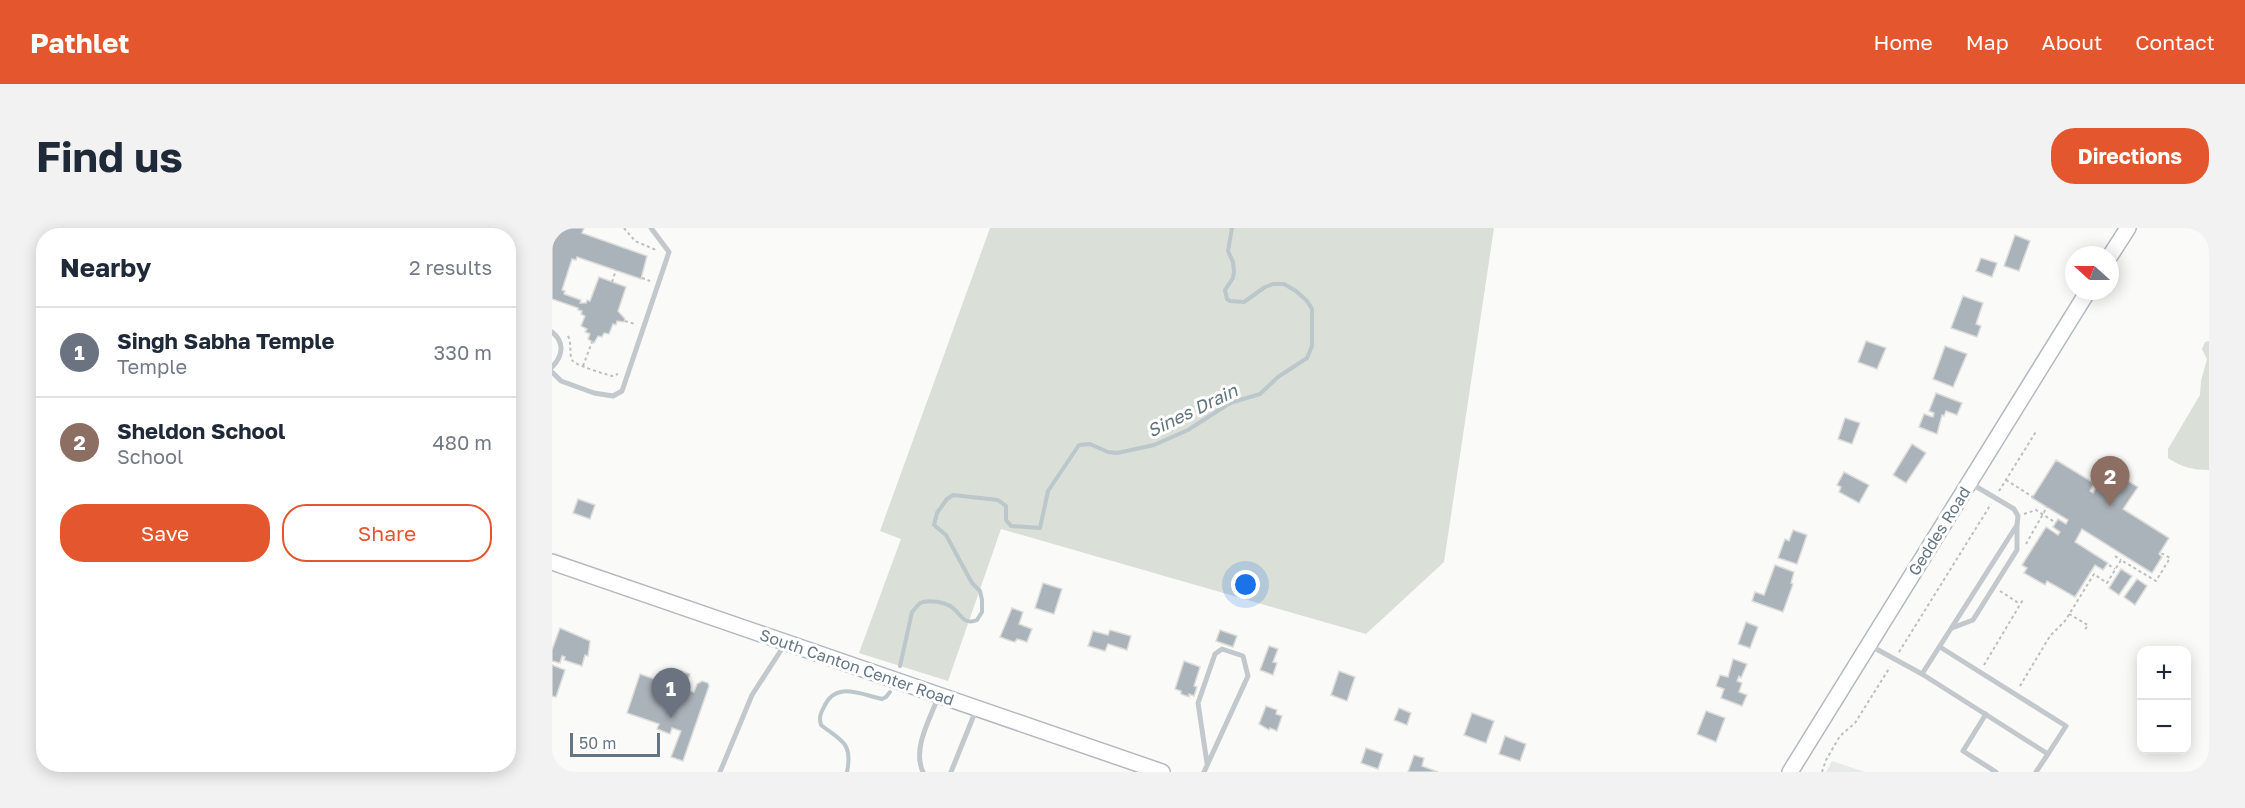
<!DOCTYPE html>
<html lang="en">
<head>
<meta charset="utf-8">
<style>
  :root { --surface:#fff; --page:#f2f2f3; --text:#1f2937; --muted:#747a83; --line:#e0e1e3; --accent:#e4572e }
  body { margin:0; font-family:"Golos Text",sans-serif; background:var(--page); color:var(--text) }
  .controls { position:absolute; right:18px; bottom:18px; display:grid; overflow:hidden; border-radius:12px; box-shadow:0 3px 15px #0003 }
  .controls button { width:54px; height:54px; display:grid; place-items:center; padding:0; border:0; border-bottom:2px solid var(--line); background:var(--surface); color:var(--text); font:30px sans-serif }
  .compass { position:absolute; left:1513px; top:18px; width:54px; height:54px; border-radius:50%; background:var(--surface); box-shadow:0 3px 15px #0003; rotate:291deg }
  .scale { position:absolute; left:18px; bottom:15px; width:90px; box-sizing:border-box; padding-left:6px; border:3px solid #657683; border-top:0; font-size:16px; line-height:21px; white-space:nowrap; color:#657683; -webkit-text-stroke:4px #fff; paint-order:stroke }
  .you { position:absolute; left:694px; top:357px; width:21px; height:21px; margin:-15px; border:4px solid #fff; border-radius:50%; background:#1a73e8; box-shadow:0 0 0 9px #1a73e833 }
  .badge { display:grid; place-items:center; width:39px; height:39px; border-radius:50%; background:var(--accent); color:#fff; font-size:20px; font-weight:700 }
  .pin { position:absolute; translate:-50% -50px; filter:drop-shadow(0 2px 3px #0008) }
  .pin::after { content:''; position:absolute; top:32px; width:21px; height:18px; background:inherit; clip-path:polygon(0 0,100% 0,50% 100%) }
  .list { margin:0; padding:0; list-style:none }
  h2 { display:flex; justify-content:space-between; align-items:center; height:78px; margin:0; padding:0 24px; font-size:26px }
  h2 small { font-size:20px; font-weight:400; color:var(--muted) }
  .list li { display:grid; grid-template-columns:39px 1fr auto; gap:18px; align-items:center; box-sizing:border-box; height:90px; padding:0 24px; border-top:2px solid var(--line) }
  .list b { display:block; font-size:22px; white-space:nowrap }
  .list p { margin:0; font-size:20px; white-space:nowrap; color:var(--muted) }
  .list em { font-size:20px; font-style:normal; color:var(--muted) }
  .actions { display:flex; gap:12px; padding:18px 24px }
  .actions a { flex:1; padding:14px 0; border:2px solid var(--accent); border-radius:24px; text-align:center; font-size:21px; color:var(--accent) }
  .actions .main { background:var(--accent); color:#fff }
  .map { position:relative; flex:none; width:1657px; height:544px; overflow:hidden; border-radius:24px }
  header { display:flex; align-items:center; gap:36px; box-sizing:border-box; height:84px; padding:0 30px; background:var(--accent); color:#fff }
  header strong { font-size:28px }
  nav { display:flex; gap:33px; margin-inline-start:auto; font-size:21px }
  .intro { display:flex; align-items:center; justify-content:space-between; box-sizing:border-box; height:144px; padding:0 36px }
  h1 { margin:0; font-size:42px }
  .button { padding:15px 27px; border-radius:24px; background:var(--accent); color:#fff; font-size:21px; font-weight:700 }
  main { display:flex; gap:36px; padding:0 36px }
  aside { flex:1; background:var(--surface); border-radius:24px; box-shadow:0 3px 15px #0003 }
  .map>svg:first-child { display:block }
</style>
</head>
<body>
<header>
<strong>Pathlet</strong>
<nav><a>Home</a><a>Map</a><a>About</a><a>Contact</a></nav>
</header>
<div class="intro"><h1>Find us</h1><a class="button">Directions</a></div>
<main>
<aside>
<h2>Nearby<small>2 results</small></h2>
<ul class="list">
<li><span class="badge" style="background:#6b7280">1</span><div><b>Singh Sabha Temple</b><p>Temple</p></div><em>330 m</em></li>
<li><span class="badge" style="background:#8d6e63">2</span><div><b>Sheldon School</b><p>School</p></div><em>480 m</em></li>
</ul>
<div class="actions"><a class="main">Save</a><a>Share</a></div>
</aside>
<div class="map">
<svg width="1657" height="544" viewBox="0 0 1657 544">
  <rect width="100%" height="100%" fill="#fafaf8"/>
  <path fill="#e8e9e9" d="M1280,533L1313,544H1274Z"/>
  <g fill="#dadfd7">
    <path d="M438,0H942L892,334L814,406L449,301L396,453L307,425L349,311L328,303Z"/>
    <path d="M1657,113V242C1641,242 1629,239 1616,230V221L1648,167L1649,153L1655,131L1650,121L1653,114Z"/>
  </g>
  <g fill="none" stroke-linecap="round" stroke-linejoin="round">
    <g stroke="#bbc7cb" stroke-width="4">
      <path d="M348,438L360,384L368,375C377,371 393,374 401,380C410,388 412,397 425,392L430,384V372L428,363L420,355L394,307L382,297L385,285L395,271L401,267L446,272L454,278V292L459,298L488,300L496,263L527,217L538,216L556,224L565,225L602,217L636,202L678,175L708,166L726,149L755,130L760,118V81L755,73L744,63L732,56H721L713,59L692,74L678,73L675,71L673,62L681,50L682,44L681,34L676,23L680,0"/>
      <path d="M295,544C301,514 289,513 269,497C267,490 268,486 272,479C283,453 308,466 330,471L334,469L338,464"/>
    </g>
  </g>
  <g fill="#aab3b9" stroke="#dcdcda" stroke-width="1.5">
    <path d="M0,0H32L30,5L95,28L89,51L25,29L24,32L20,31L10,62L13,63L12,66L29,72L28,75H34L35,72L38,73L47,49L74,59L66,83L73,91L72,94L65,93L64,97L61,96L57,106L52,105L50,109L46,108L42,115L36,111L38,106L33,104L35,101L29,98L33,88L29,86L30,83L26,82V80L0,71Z"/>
    <path d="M1463,7L1478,13L1467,43L1452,38Z"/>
    <path d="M1429,30L1445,35L1440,49L1424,43Z"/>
    <path d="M1411,68L1431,75L1424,96L1429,98L1425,109L1399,100Z"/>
    <path d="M1314,113L1334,120L1325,141L1306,134Z"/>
    <path d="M1393,118L1415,126L1401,159L1381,151Z"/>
    <path d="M1384,165L1410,175L1405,187L1394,183L1392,188L1390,187L1385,206L1367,199L1372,186L1381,189L1382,185L1377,183Z"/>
    <path d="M1293,190L1308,195L1300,216L1286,211Z"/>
    <path d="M1360,216L1374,225L1354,255L1341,247Z"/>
    <path d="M1504,232L1542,255L1538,263L1541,265L1556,241L1586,259L1571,281L1617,310L1607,326L1610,329L1600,345L1530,301L1523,314L1556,335L1551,342L1543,337L1523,369L1495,353L1493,357L1472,345L1475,340L1470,337L1494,299L1506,307L1508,304L1501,299L1506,291L1514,296L1516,292L1480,270Z"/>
    <path d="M1292,244L1317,257L1307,275L1287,264L1289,259L1285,257Z"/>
    <path d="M26,271L43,277L38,291L21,285Z"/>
    <path d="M1241,302L1255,307L1245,336L1226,330L1233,311L1237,313Z"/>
    <path d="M1223,337L1242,344L1239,355L1241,356L1231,384L1200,373L1203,364L1212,367Z"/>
    <path d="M1569,341L1580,348L1567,367L1557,360Z"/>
    <path d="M1585,351L1595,358L1583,377L1572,369Z"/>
    <path d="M491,355L510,361L502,386L483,380Z"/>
    <path d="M460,380L471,384L467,396L480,401L475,414L465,411L463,414L459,413L448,409Z"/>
    <path d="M1194,394L1206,399L1198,420L1186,416Z"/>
    <path d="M8,400L38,413L36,428L33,427L30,438L12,432L13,429L10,428L8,435L0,433V422Z"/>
    <path d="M558,402L579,408L575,422L556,416L553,423L536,418L541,403L556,407Z"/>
    <path d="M668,402L685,408L681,419L664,413Z"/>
    <path d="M717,418L726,421L721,434L725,435L721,447L708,442Z"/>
    <path d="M1181,431L1195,436L1189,450L1187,448L1185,453L1190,455L1187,464L1195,467L1190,478L1169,470L1172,461L1164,458L1168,447L1176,449Z"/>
    <path d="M632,433L648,439L642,458L645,459L642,468L637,466V469L629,466V463L623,461Z"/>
    <path d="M0,437L13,442L4,469L0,468Z"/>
    <path d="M119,440L138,446L133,461L142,464L145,456L150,453L156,455L157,458L131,533L119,529L129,503L120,500L118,506L105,501L107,496L75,485L88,446L114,455Z"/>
    <path d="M787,443L803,449L795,473L779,467Z"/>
    <path d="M714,478L725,482L724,486L730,488L725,503L718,500L717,502L707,496Z"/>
    <path d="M847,480L859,485L855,497L842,492Z"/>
    <path d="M1154,483L1173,490L1164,514L1145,506Z"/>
    <path d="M920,485L942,493L934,515L912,507Z"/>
    <path d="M953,508L974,516L968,533L947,526Z"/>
    <path d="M814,520L831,526L826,541L809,535Z"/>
    <path d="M862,527L872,530L870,538L886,544H856Z"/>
  </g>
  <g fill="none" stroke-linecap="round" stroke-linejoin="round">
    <defs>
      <g id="secondary">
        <path d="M1558,28L1576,0"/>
        <path d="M0,334L610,544"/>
        <path d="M1238,544L1536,63"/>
      </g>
    </defs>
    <use href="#secondary" stroke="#b3babf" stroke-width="18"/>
    <g stroke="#bbbfc2" stroke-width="2" stroke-dasharray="3 3" stroke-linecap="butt">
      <path d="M72,0L83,13L104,22"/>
      <path d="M90,50L98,53"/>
      <path d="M60,54L64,42"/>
      <path d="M73,93L83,96"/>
      <path d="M16,108C20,116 17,126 20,132C22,137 53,146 60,148L66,146"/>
      <path d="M31,138L40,114"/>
      <path d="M1454,252L1481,269"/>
      <path d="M1447,263L1485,202"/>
      <path d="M1472,286L1484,282L1504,295"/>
      <path d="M1474,316L1495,279"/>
      <path d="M1563,328L1569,332"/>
      <path d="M1557,337L1563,341"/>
      <path d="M1448,363L1468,376"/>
      <path d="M1517,386L1536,397L1532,403"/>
      <path d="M1347,424L1439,276"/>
      <path d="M1432,437L1472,370"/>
      <path d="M1468,458L1498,408L1513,393L1542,346L1555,355L1569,332L1604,353L1618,330L1609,325"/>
      <path d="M1270,544L1274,532L1288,508L1303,495L1338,439"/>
    </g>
    <g stroke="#c3c8cc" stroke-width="5">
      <path d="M0,104C13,114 11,128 0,139"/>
      <path d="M0,144L9,153L42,165L61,168L70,163L117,24L99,0"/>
      <path d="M1400,400L1421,392L1465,322V298"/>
      <path d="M1317,417L1370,446L1496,526L1514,498L1388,419"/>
      <path d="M1370,446L1465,297L1466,288L1462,281L1418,255"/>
      <path d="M1434,486L1411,523L1444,544"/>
      <path d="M168,544L200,467L233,416"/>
      <path d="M371,544C360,520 378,492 386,469"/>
      <path d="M399,544L424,482"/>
      <path d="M652,544L696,448L691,428L670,421L663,426L646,475L655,535"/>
      <path d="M1484,544L1496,526"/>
    </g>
    <use href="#secondary" stroke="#fff" stroke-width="15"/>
  </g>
  <g text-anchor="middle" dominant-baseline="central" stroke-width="6" stroke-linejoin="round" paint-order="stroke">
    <g font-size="16" fill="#657683" stroke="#fff">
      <text transform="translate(1387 303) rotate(-58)">Geddes Road</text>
      <text transform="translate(305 439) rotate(19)">South Canton Center Road</text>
    </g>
    <g font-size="18" font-style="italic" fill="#60757c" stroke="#fff">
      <text transform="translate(640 182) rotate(-26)">Sines Drain</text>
    </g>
  </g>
</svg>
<div class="controls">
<button>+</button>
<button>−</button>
</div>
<svg class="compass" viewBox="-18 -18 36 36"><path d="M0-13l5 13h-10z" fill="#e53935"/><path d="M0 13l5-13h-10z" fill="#747a83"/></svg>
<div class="scale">50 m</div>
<div class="you"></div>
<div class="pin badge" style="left:119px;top:490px;background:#6b7280">1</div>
<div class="pin badge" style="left:1558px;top:278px;background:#8d6e63">2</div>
</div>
</main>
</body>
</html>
